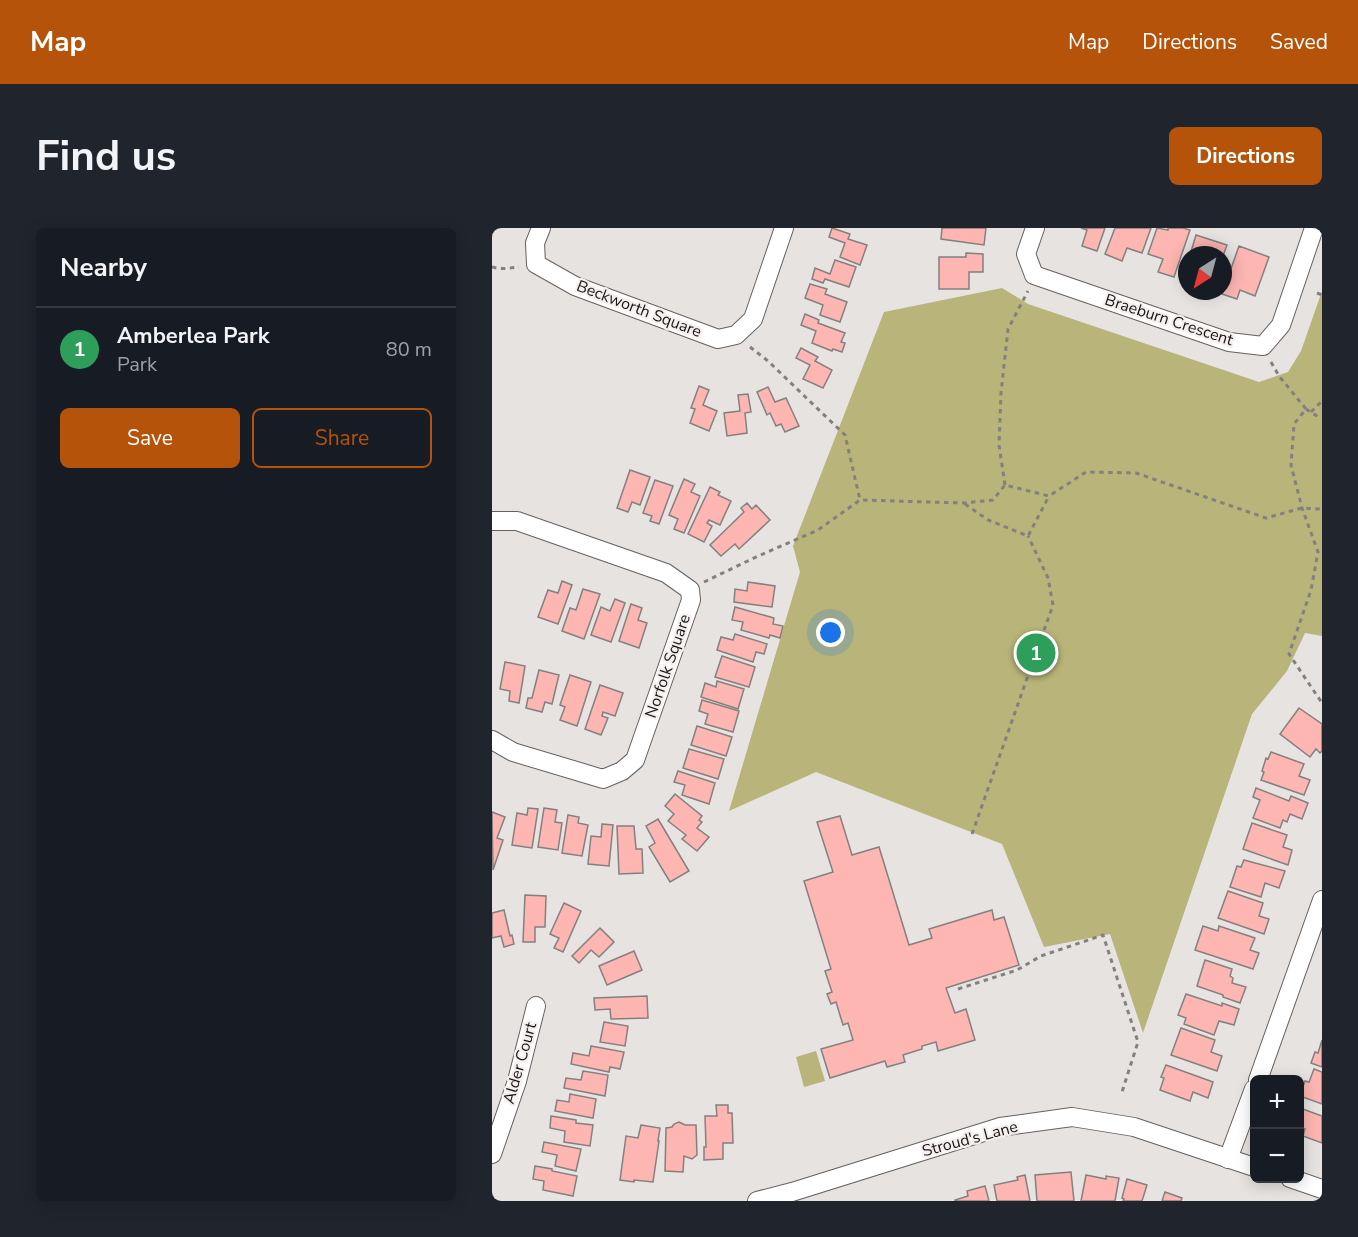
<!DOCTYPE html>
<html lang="en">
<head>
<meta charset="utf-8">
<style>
  :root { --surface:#171b24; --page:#20242c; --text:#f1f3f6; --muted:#9ea1a6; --line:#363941; --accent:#b45309 }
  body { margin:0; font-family:"Nunito Sans",sans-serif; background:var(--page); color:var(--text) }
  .controls { position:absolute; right:18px; bottom:18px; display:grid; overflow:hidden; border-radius:9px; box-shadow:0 3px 15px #0003 }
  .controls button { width:54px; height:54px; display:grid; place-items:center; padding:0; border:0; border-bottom:2px solid var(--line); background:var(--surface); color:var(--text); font:30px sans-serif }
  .compass { position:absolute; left:686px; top:18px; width:54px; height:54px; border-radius:50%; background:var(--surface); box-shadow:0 3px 15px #0003; rotate:216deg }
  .you { position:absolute; left:339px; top:405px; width:21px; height:21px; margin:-15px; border:4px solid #fff; border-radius:50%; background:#1a73e8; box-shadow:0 0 0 9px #1a73e833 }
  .badge { display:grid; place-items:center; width:39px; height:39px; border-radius:50%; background:var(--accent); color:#fff; font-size:20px; font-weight:700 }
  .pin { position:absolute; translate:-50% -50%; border:3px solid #fff; box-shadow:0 2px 6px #0006 }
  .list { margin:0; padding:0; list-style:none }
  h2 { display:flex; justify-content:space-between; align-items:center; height:78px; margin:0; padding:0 24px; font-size:26px }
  h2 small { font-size:20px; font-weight:400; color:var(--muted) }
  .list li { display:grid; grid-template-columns:39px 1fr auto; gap:18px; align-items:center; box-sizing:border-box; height:84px; padding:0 24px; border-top:2px solid var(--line) }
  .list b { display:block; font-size:22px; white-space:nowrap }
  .list p { margin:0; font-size:20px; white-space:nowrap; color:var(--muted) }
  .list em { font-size:20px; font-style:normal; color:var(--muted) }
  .actions { display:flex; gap:12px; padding:18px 24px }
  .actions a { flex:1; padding:14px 0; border:2px solid var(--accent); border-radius:9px; text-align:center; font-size:21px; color:var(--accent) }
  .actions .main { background:var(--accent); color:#fff }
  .map { position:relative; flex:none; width:830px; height:973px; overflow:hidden; border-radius:9px }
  header { display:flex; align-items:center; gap:36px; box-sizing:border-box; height:84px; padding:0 30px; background:var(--accent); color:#fff }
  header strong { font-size:28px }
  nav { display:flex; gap:33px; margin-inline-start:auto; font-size:21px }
  .intro { display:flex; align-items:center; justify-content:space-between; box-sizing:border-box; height:144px; padding:0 36px }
  h1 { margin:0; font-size:42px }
  .button { padding:15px 27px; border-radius:9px; background:var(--accent); color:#fff; font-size:21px; font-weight:700 }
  main { display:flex; gap:36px; padding:0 36px }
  aside { flex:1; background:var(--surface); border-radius:9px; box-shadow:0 3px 15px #0003 }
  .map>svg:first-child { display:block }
</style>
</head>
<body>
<header>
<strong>Map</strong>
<nav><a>Map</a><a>Directions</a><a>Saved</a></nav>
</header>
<div class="intro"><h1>Find us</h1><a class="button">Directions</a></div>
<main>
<aside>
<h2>Nearby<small></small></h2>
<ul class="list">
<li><span class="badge" style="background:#2e9e5b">1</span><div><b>Amberlea Park</b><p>Park</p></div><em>80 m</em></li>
</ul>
<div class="actions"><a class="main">Save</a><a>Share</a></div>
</aside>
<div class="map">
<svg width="830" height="973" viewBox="0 0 830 973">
  <rect width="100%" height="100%" fill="#e7e3e1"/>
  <g fill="#b8b47a">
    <path d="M510,60L536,76L767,154L796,144L809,123L830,63V408L813,405L795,443L760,486L651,805L618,706L552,719L510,616L324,544L237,583L308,344L301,318L392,84Z"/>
    <path d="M324,823L333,853L312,859L304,829Z"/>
  </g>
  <g fill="#fdb6b2" stroke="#858080" stroke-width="1.5">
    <path d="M340,0L358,6L356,11L375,17L368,37L348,29L353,15L337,9Z"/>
    <path d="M450,0H494L492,17L449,11Z"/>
    <path d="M589,0H613L605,23L590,18L595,2Z"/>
    <path d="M623,0H659L650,25L635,20L630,33L613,26Z"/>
    <path d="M665,0L676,2V0H691L698,2L682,49L666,44L671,31L656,26Z"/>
    <path d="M704,7L735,17L731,28V27H698Z"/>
    <path d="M747,18L777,29L763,68L748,62L745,71L730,66Z"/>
    <path d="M474,25L491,26V44H477V61H447V29H474Z"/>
    <path d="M343,32L364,39L357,59L333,51L331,55L320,51L323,40L338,46Z"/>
    <path d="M318,56L335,61L333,66L355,74L348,94L328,87L331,77L313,70Z"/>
    <path d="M313,86L327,92L326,95L353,105L349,114L353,115L350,124L341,121L340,123L320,115L324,103L309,97Z"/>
    <path d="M309,120L326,129L323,133L340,142L331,160L311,151L318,137L304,130Z"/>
    <path d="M207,158L217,162L211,177L225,183L217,203L198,195L203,181L199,180Z"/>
    <path d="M276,159L283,174L294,170L307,198L293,204L289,196L284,198L278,185L275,187L265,164Z"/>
    <path d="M256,166L259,184L253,185L255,205L235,208L232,185L248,183L246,167Z"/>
    <path d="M138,242L158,249L148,277L140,274L136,284L125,280Z"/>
    <path d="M192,251L203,256L199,264L208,268L192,305L182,301L186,291L177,287Z"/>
    <path d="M163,252L181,258L167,296L158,293L160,288L151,285Z"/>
    <path d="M218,259L228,264L226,267L239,273L228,297L217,292L215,295L220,298L212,314L196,306Z"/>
    <path d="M255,275L260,281L264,277L278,292L247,321L243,316L229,328L218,317L252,284L249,280Z"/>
    <path d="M70,353L80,357L66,396L46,389L56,362L66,365Z"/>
    <path d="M256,354L283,358L280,379L242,374L243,361L255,363Z"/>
    <path d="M91,361L108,366L92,411L70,403L78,380L84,382Z"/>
    <path d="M123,371L133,375L119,414L99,407L109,379L118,383Z"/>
    <path d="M139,376L150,380L146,392L155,395L147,420L127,413Z"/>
    <path d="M243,379L282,390L281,396L291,398L288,410L278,407L277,410L249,402L251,394L240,392Z"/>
    <path d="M243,406L275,416L272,426L264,424L261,434L225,422L229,409L241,412Z"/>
    <path d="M230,428L263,439L257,459L223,449Z"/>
    <path d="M13,434L33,438L27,475L17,473L18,463L8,461Z"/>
    <path d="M47,442L67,447L60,476L53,474L50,484L34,480L36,470H40Z"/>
    <path d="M78,447L99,454L85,498L68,492L73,479L68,477Z"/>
    <path d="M225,453L252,461L246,481L209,469L213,455L224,459Z"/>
    <path d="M108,457L131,465L123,488L111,484L110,488L116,490L109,507L93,501Z"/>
    <path d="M210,472L247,483L241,504L213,496L216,486L207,483Z"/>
    <path d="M807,480L830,496V523L828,525L824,521L818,529L788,506Z"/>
    <path d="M205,498L240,509L234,528L199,517Z"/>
    <path d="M197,521L232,531L226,551L191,540Z"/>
    <path d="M779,524L812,536L807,548L818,552L812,567L769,552L772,544L770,543L774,530L776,531Z"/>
    <path d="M186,543L223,555L217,576L190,567L193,557L182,554Z"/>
    <path d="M764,560L797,573L799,568L816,575L810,591L798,586L795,594L791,592L788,600L761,590L768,572L761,569Z"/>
    <path d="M183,566L210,588L207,592L210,594L205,600L217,609L205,623L190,611L194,607L176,593L182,586L173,578Z"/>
    <path d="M36,580L46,581L40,620L20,617L25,585L35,587Z"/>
    <path d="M52,580L65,582L63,594L70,595L66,622L46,619Z"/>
    <path d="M0,584L13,589L5,610L11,612L1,642Z"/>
    <path d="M76,587L87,589L86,595L96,597L90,628L70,625Z"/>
    <path d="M348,588L360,627L387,619L417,717L440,710L437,701L500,682L502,692L512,689L527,737L454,760L463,785L474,781L483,812L446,823L444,814L430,818V821L411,827L413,834L395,839L393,833L338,850L329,821L361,812L356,795L351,797L344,774L339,776L335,766L340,764L333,743L339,741L312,653L341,644L325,594Z"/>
    <path d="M166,591L197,643L178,654L157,619L163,615L154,598Z"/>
    <path d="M760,595L795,607L791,619L800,622L796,637L751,621Z"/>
    <path d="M110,596L121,597L117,638L96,636L99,608L109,609Z"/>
    <path d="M125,598H142L144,621H150L151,645L127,646Z"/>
    <path d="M752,632L793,643L787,660L773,655L769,669L738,659L745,638L749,639Z"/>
    <path d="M736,663L771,675L767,688L777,691L772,706L726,690Z"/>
    <path d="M33,667L54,668L53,699H43V714H31Z"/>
    <path d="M72,675L89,683L71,724L62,720L67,710L58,706Z"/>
    <path d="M12,682L18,708L20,707L22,716L12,719L9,708L0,710V685Z"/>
    <path d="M711,698L726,703L727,698L763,710L758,722L767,725L761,741L703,722Z"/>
    <path d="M108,700L122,714L107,729L99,722L87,735L80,728Z"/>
    <path d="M142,723L150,742L115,757L107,738Z"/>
    <path d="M713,732L740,741L738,748L741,750L740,755L754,759L748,775L731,769V767L705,758Z"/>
    <path d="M694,766L730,778V775L747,781L742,797L727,793L722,807L692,796L694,790L686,787Z"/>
    <path d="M155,768L156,790L119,791L118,781L103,782L102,770Z"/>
    <path d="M112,794L136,798L133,818L108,814Z"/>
    <path d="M689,800L723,812L719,824L730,828L725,843L679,827Z"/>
    <path d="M830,812V839L819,835L823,824L826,825Z"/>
    <path d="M99,818L132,824L128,841L118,839L117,844L79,836L81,825L97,828Z"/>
    <path d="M674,837L721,854L716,870L701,864L698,873L668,862L672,850L669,849Z"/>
    <path d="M822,841L830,844V876L808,868L813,853L817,854Z"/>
    <path d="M91,843L116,847L113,868L72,860L74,850L89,852Z"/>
    <path d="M78,866L104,871L101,890L63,883L65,872L77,874Z"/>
    <path d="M224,877H236V885H240L241,915H231V931L212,932V919H214L213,888H225Z"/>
    <path d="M808,880L830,888V915L811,908L813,901L808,899Z"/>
    <path d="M59,888L84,892V895L101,897L98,918L72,914L73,903L58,900Z"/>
    <path d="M187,894L193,897H204L205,927L200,931L192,928L191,944L173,943L174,900L180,899L182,896Z"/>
    <path d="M149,897L168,900L166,913H167L161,954L142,952V954L128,952L134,908L146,910Z"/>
    <path d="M52,914L89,921L84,943L63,938L65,927L50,924Z"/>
    <path d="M43,938L60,941V943L85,948L81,968L51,962L52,953L41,951Z"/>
    <path d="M579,944L582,973H545L543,947Z"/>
    <path d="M533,947L538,973H505L502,957L526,952L525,949Z"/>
    <path d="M594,947L614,951V948L627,950L623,973H589Z"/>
    <path d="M635,951L655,957L650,973H631L632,971L630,970Z"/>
    <path d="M493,958L497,973H463V972L476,968L475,963Z"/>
    <path d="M673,964L690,970L689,973H670Z"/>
  </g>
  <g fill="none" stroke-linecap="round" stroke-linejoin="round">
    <defs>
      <g id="minor">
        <path d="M49,0L43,15L44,36L83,58L226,111L244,107L261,91L292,0"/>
        <path d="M543,0L534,26L542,47L737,114L771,118L789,97L822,0"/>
        <path d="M0,293H25L174,345L198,362L199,372L143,532L130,543L111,551L21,524L0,512"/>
        <path d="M766,852L830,672"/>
        <path d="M0,926L25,853L44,778"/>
        <path d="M736,931L762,861"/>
        <path d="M798,950L830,961"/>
        <path d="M265,973L300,964L508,899L580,889L642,899L762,939"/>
      </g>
    </defs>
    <use href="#minor" stroke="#65615f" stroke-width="20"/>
    <g stroke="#83807f" stroke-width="3" stroke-dasharray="4.5 4.5" stroke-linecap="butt">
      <path d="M0,39C9,42 18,40 27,39"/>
      <path d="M825,65L830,67"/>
      <path d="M258,119L276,133L353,207L368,272"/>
      <path d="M779,134L787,148L814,181L802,196L799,237L810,280L826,324L819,362L797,426L830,475"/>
      <path d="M814,181L828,190"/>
      <path d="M819,184L830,173"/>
      <path d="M513,257L507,217L509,165L516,101L536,63"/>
      <path d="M473,276L496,292L536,308L557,268"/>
      <path d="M212,354L264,329L326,302L368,272L472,275L501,272L513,257L557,268L594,244L644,245L774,290L810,280L830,281"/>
      <path d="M480,606L561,377L556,350L536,308"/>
      <path d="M466,761L525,742L549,728L611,707L646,814L630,864"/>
    </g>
    <use href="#minor" stroke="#fff" stroke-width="18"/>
  </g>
  <g text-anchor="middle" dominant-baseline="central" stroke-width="4.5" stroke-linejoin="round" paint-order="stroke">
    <g font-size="16" fill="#181716" stroke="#f5f0ee">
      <text transform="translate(147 81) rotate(21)">Beckworth Square</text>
      <text transform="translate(677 92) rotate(18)">Braeburn Crescent</text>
      <text transform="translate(176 438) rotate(-71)">Norfolk Square</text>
      <text transform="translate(28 835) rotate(-74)">Alder Court</text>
      <text transform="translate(478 911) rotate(-15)">Stroud's Lane</text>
    </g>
  </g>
</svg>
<div class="controls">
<button>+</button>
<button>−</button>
</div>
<svg class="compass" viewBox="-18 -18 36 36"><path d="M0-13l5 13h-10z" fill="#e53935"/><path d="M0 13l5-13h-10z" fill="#9ea1a6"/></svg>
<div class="you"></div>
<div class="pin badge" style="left:544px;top:425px;background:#2e9e5b">1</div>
</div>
</main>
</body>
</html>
